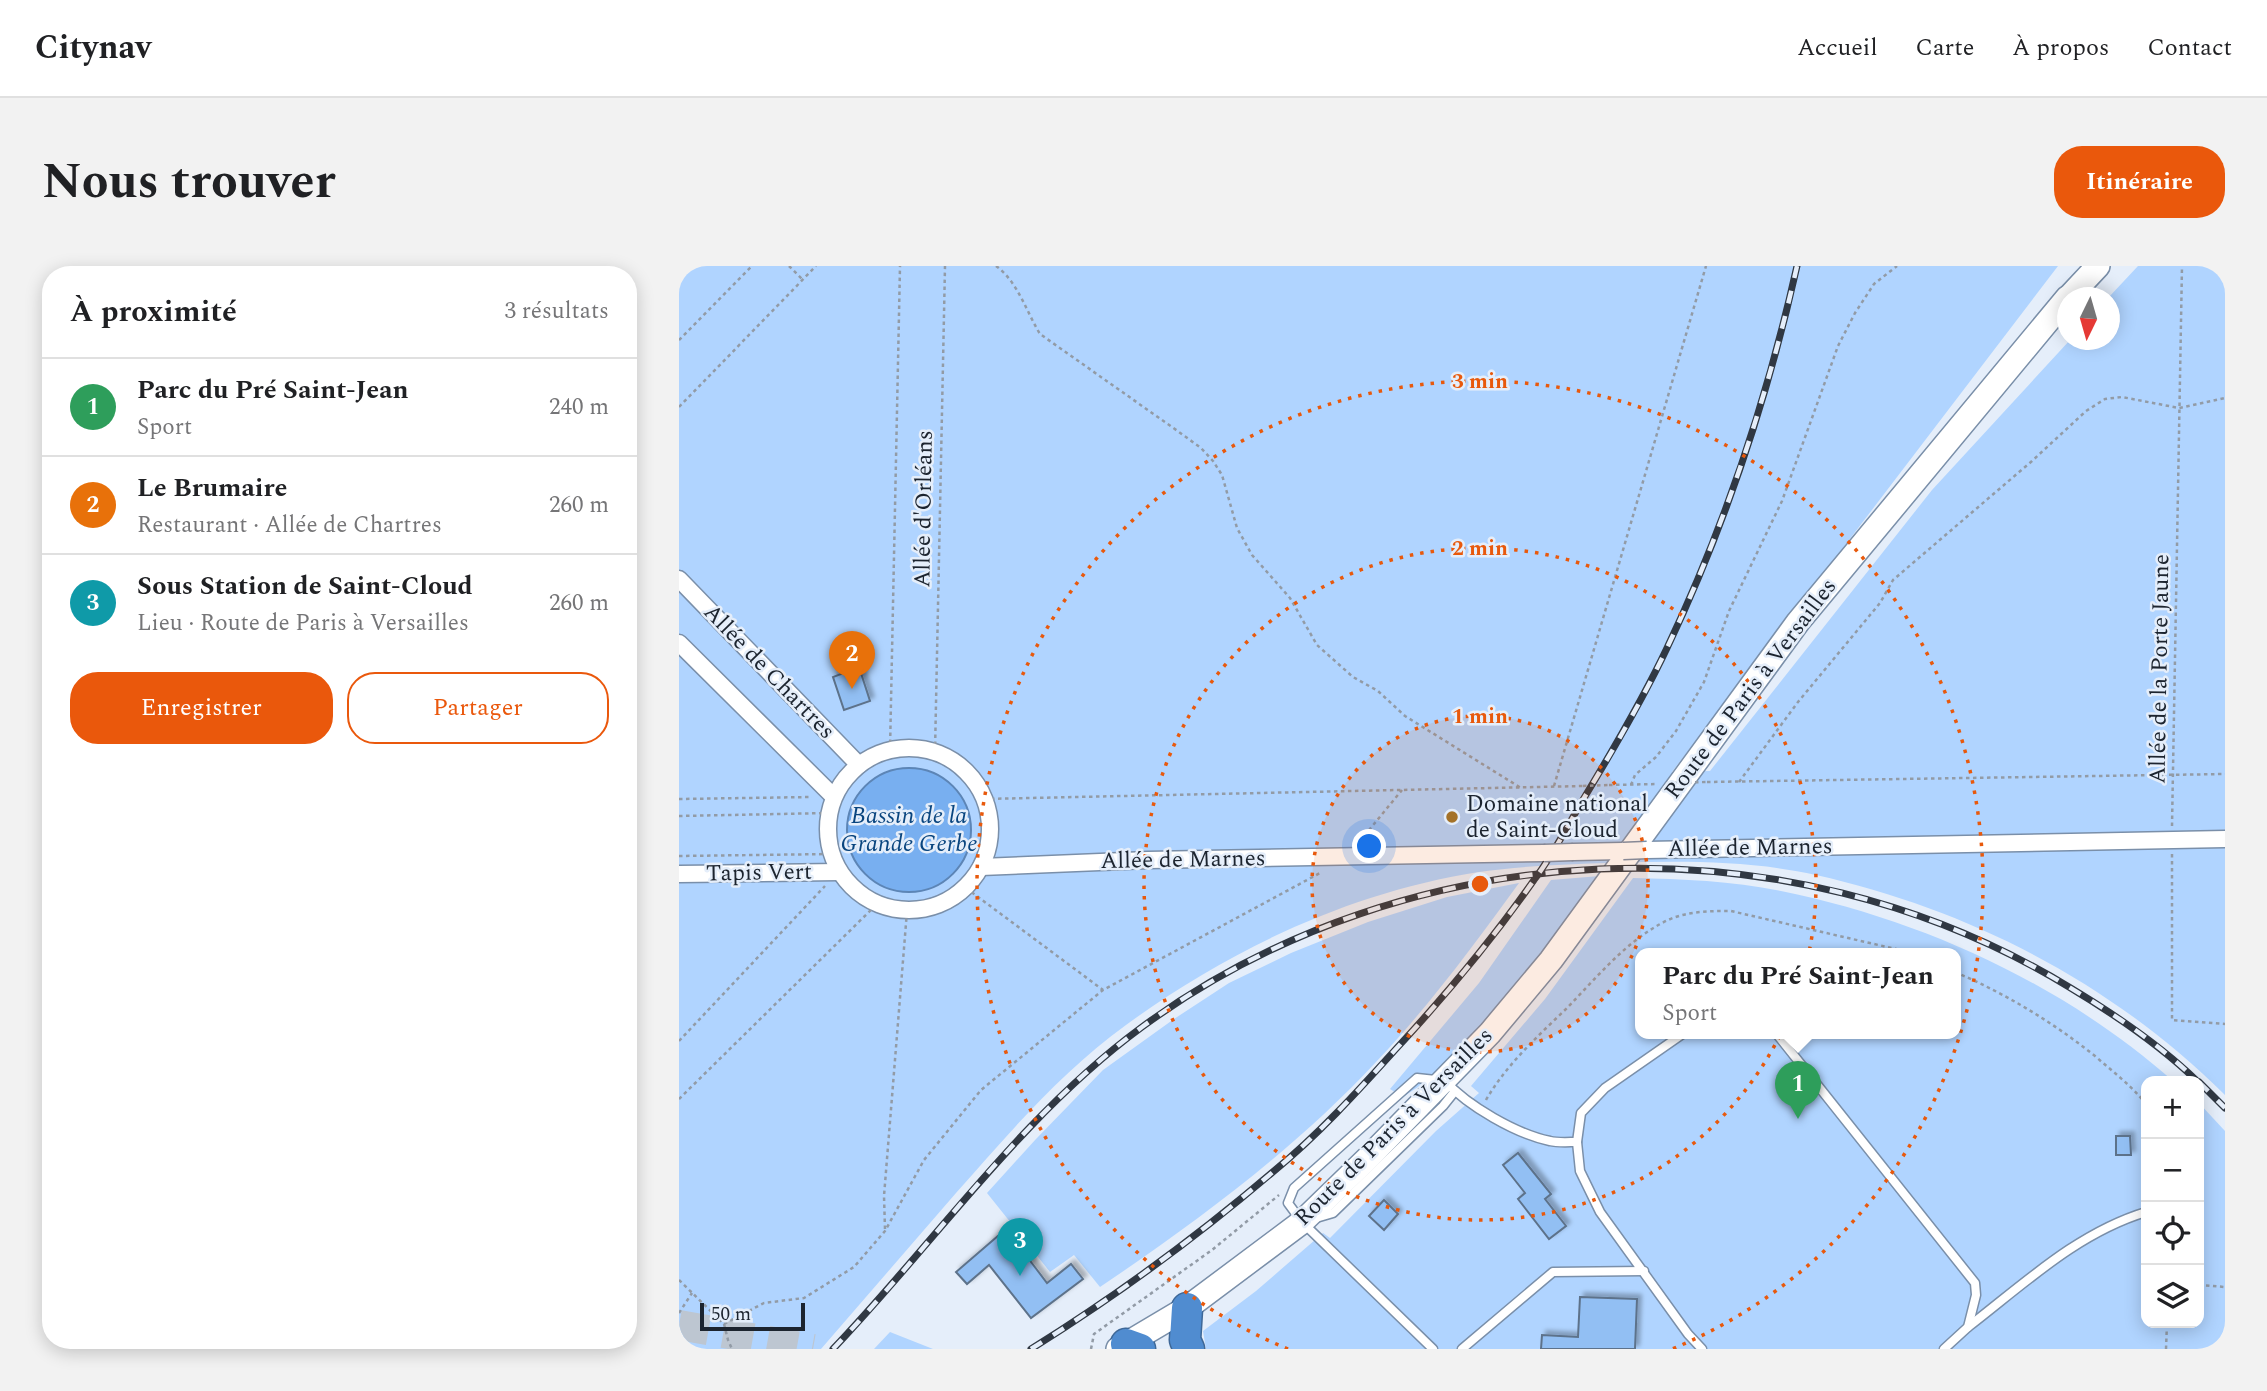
<!DOCTYPE html>
<html lang="fr">
<head>
<meta charset="utf-8">
<style>
  :root { --surface:#fff; --page:#f2f2f2; --text:#202124; --muted:#757577; --line:#e0e0e0; --accent:#ea580c }
  body { margin:0; font-family:Spectral,serif; background:var(--page); color:var(--text) }
  .controls { position:absolute; right:21px; bottom:21px; display:grid; overflow:hidden; border-radius:14px; box-shadow:0 4px 18px #0003 }
  .controls button { width:63px; height:63px; display:grid; place-items:center; padding:0; border:0; border-bottom:2px solid var(--line); background:var(--surface); color:var(--text); font:35px sans-serif }
  .compass { position:absolute; left:1378px; top:21px; width:63px; height:63px; border-radius:50%; background:var(--surface); box-shadow:0 4px 18px #0003; rotate:185deg }
  .scale { position:absolute; left:21px; bottom:18px; width:105px; box-sizing:border-box; padding-left:7px; border:4px solid #1c242f; border-top:0; font-size:19px; line-height:24px; white-space:nowrap; color:#1c242f; -webkit-text-stroke:5px #e5eefa; paint-order:stroke }
  .you { position:absolute; left:691px; top:581px; width:24px; height:24px; margin:-18px; border:5px solid #fff; border-radius:50%; background:#1a73e8; box-shadow:0 0 0 10px #1a73e833 }
  .badge { display:grid; place-items:center; width:46px; height:46px; border-radius:50%; background:var(--accent); color:#fff; font-size:23px; font-weight:700 }
  .pin { position:absolute; translate:-50% -58px; filter:drop-shadow(0 2px 4px #0008) }
  .pin::after { content:''; position:absolute; top:37px; width:24px; height:21px; background:inherit; clip-path:polygon(0 0,100% 0,50% 100%) }
  .popup { position:absolute; left:956px; top:682px; width:326px; height:91px; box-sizing:border-box; display:grid; place-content:center; border-radius:14px; background:var(--surface); filter:drop-shadow(0 2px 5px #0005); font-size:23px; white-space:nowrap; color:var(--muted) }
  .popup b { font-size:26px; color:var(--text) }
  .popup::after { content:''; position:absolute; left:50%; top:100%; margin-left:-14px; border:14px solid transparent; border-top-color:var(--surface) }
  .list { margin:0; padding:0; list-style:none }
  h2 { display:flex; justify-content:space-between; align-items:center; height:91px; margin:0; padding:0 28px; font-size:30px }
  h2 small { font-size:23px; font-weight:400; color:var(--muted) }
  .list li { display:grid; grid-template-columns:46px 1fr auto; gap:21px; align-items:center; box-sizing:border-box; height:98px; padding:0 28px; border-top:2px solid var(--line) }
  .list b { display:block; font-size:26px; white-space:nowrap }
  .list p { margin:0; font-size:23px; white-space:nowrap; color:var(--muted) }
  .list em { font-size:23px; font-style:normal; color:var(--muted) }
  .actions { display:flex; gap:14px; padding:21px 28px }
  .actions a { flex:1; padding:16px 0; border:2px solid var(--accent); border-radius:28px; text-align:center; font-size:24px; color:var(--accent) }
  .actions .main { background:var(--accent); color:#fff }
  .icon { flex:none; width:38px; height:38px; fill:none; stroke:currentColor; stroke-width:2; stroke-linecap:round; stroke-linejoin:round }
  .map { position:relative; flex:none; width:1546px; height:1083px; overflow:hidden; border-radius:28px }
  header { display:flex; align-items:center; gap:42px; box-sizing:border-box; height:98px; padding:0 35px; background:var(--surface); border-bottom:2px solid var(--line) }
  header strong { font-size:33px }
  nav { display:flex; gap:38px; margin-inline-start:auto; font-size:24px }
  .intro { display:flex; align-items:center; justify-content:space-between; box-sizing:border-box; height:168px; padding:0 42px }
  h1 { margin:0; font-size:49px }
  .button { padding:18px 32px; border-radius:28px; background:var(--accent); color:#fff; font-size:24px; font-weight:700 }
  main { display:flex; gap:42px; padding:0 42px }
  aside { flex:1; background:var(--surface); border-radius:28px; box-shadow:0 4px 18px #0003 }
  .map>svg:first-child { display:block }
</style>
</head>
<body>
<header>
<strong>Citynav</strong>
<nav><a>Accueil</a><a>Carte</a><a>À propos</a><a>Contact</a></nav>
</header>
<div class="intro"><h1>Nous trouver</h1><a class="button">Itinéraire</a></div>
<main>
<aside>
<h2>À proximité<small>3 résultats</small></h2>
<ul class="list">
<li><span class="badge" style="background:#2e9e5b">1</span><div><b>Parc du Pré Saint-Jean</b><p>Sport</p></div><em>240 m</em></li>
<li><span class="badge" style="background:#e8710a">2</span><div><b>Le Brumaire</b><p>Restaurant · Allée de Chartres</p></div><em>260 m</em></li>
<li><span class="badge" style="background:#0f9aa8">3</span><div><b>Sous Station de Saint-Cloud</b><p>Lieu · Route de Paris à Versailles</p></div><em>260 m</em></li>
</ul>
<div class="actions"><a class="main">Enregistrer</a><a>Partager</a></div>
</aside>
<div class="map">
<svg width="1546" height="1083" viewBox="0 0 1546 1083">
  <defs>
    <filter id="shadow"><feDropShadow dx="4" dy="-4" stdDeviation="2" flood-color="#0004"/></filter>
  </defs>
  <rect width="100%" height="100%" fill="#e5eefa"/>
  <g fill="#b0d4ff" fill-rule="evenodd">
    <path d="M0,0H1379L993,506L1031,505L1253,224L1391,74H1430V31L1459,0H1546V829C1433,717 1292,644 1137,609C1070,594 1000,595 932,597C888,598 843,600 800,606C672,626 551,683 447,759C382,806 330,867 277,927C232,979 187,1031 142,1083H0Z"/>
    <path d="M921,610L841,721L767,802L724,831L711,823L800,717L872,614Z"/>
    <path d="M954,612C1004,613 1053,615 1102,625C1245,654 1385,719 1494,815H1467V1057H1520V837L1546,865V1083H527L524,1065L577,1025L644,967L651,972L757,865L800,827L792,820L866,733ZM962,687H1276V767H962Z"/>
    <path d="M840,617C795,679 750,740 697,796C616,883 519,955 421,1021L395,989L371,1006L308,927L357,873L424,804L495,753L550,717L612,687L689,656L768,631Z"/>
    <path d="M211,1066L254,1083H195Z"/>
  </g>
  <circle fill="#78aff0" stroke="#5c85b6" stroke-width="2" cx="230" cy="564" r="62"/>
  <g fill="#92bff3" stroke="#5d728a" stroke-width="2" filter="url(#shadow)">
    <path d="M180,401L191,435L165,444L154,411Z"/>
    <path d="M1437,870H1451L1452,889H1437Z"/>
    <path d="M839,887L872,928L866,933L887,960L870,973L839,933L846,927L824,899Z"/>
    <path d="M705,934L719,948L705,964L690,950Z"/>
    <path d="M327,963L368,1017L392,998L404,1013L352,1052L310,999L288,1018L277,1006Z"/>
    <path d="M901,1031L958,1033L956,1083H862L863,1069L899,1071Z"/>
  </g>
  <g fill="none" stroke-linecap="round" stroke-linejoin="round">
    <path stroke="#bdc6d1" stroke-width="30" stroke-dasharray="30 15" stroke-linecap="butt" d="M0,1059L134,1083"/>
    <defs>
      <g id="lane">
        <path d="M1005,767L926,822L902,847L898,876L901,905L921,946L1009,1068L1023,1083"/>
        <path d="M1097,767L1296,1017L1297,1029L1289,1061L1265,1083"/>
        <path d="M637,952L654,947L764,840L776,825"/>
        <path d="M1289,1061C1345,1018 1398,967 1467,946"/>
        <path d="M754,1083L623,956L609,937L615,922L738,812L766,815C789,840 837,868 871,875C879,877 890,876 898,876"/>
        <path d="M783,1083L874,1006L965,1005"/>
      </g>
      <g id="street">
        <path d="M0,313L180,499"/>
        <path d="M0,377L154,530"/>
        <circle cx="230" cy="563" r="81"/>
        <path d="M968,584L1546,573"/>
        <path d="M894,586L944,585"/>
        <path d="M302,601L469,594L865,587"/>
        <path d="M0,608L160,606"/>
      </g>
      <g id="secondary">
        <path d="M1389,32L1419,0"/>
        <path d="M439,1083L508,1042L623,956L691,890L811,767L872,694L1119,356L1388,32"/>
      </g>
      <g id="highway">
        <path d="M508,1042L506,1074L510,1083"/>
        <path d="M447,1078L461,1083"/>
      </g>
    </defs>
    <use href="#lane" stroke="#7a8fa9" stroke-width="11"/>
    <use href="#street" stroke="#7a8fa9" stroke-width="19"/>
    <use href="#secondary" stroke="#7a8fa9" stroke-width="26"/>
    <use href="#highway" stroke="#3e6898" stroke-width="33"/>
    <g stroke="#929ba6" stroke-width="2.5" stroke-dasharray="3.5 3.5" stroke-linecap="butt">
      <path d="M110,0L124,14"/>
      <path d="M317,0C339,16 347,45 361,68L500,166L522,182L534,195L543,209L558,262L573,289L611,332L638,379L674,411L699,425L726,450L842,522"/>
      <path d="M0,74L73,0"/>
      <path d="M0,141L137,0"/>
      <path d="M211,484L221,0"/>
      <path d="M256,486L266,0"/>
      <path d="M1028,516L1546,508"/>
      <path d="M1060,516L1119,436L1201,337L1214,314L1353,195L1407,145L1426,133L1443,131L1500,142L1546,132"/>
      <path d="M930,519L979,518"/>
      <path d="M952,519L956,509L977,491L997,465L1025,416L1050,345L1103,235L1159,80L1176,47L1195,18L1218,0"/>
      <path d="M875,520L1027,0"/>
      <path d="M0,533L133,531"/>
      <path d="M305,533L904,520"/>
      <path d="M0,550L150,547"/>
      <path d="M1493,560L1503,0"/>
      <path d="M681,575L723,524"/>
      <path d="M1493,588V754L1546,758"/>
      <path d="M0,590L152,588"/>
      <path d="M287,622L424,724"/>
      <path d="M1276,706C1327,728 1372,755 1416,790C1434,806 1452,819 1467,838"/>
      <path d="M0,775L146,620"/>
      <path d="M0,833L198,638"/>
      <path d="M807,834C827,799 859,770 888,742C919,710 949,673 989,654C1009,645 1031,645 1052,645L1234,687"/>
      <path d="M206,963L205,930L228,645"/>
      <path d="M0,1014L45,1058L49,1074L53,1083"/>
      <path d="M1520,1019L1546,1021"/>
      <path d="M0,1047L13,1027"/>
      <path d="M45,1058L85,1037L125,1032L175,1001L206,965L245,894L302,824L424,724L641,607"/>
      <path d="M412,1083L415,1068L533,984L600,929"/>
      <path d="M1487,1083L1488,1057"/>
    </g>
    <use href="#lane" stroke="#fff" stroke-width="8"/>
    <use href="#street" stroke="#fff" stroke-width="16"/>
    <use href="#secondary" stroke="#fff" stroke-width="23"/>
    <use href="#highway" stroke="#508cd0" stroke-width="30"/>
    <defs>
      <g id="rail">
        <path d="M1520,816L1546,842"/>
        <path d="M154,1083C257,975 342,850 463,761C730,565 1108,549 1390,721C1435,748 1480,778 1518,815"/>
        <path d="M352,1083C437,1030 519,970 595,905C639,869 678,826 716,784C766,730 813,674 855,614C874,589 889,559 905,532C934,484 964,433 988,382C1045,262 1089,130 1118,0"/>
      </g>
    </defs>
    <use href="#rail" stroke="#303843" stroke-width="7"/>
    <use href="#rail" stroke="#e5eefa" stroke-width="4.5" stroke-dasharray="13" stroke-linecap="butt"/>
    <defs>
      <g id="street-bridge">
        <path d="M944,585L968,584"/>
        <path d="M865,587L894,586"/>
      </g>
    </defs>
    <use href="#street-bridge" stroke="#7a8fa9" stroke-width="19" stroke-linecap="butt"/>
    <g stroke="#929ba6" stroke-width="2.5" stroke-dasharray="3.5 3.5" stroke-linecap="butt">
      <path d="M988,517L1028,516"/>
      <path d="M904,520L930,519"/>
    </g>
    <use href="#street-bridge" stroke="#fff" stroke-width="16"/>
  </g>
  <circle cx="801" cy="618" r="168" fill="#e8590c" fill-opacity=".12"/>
  <g fill="none" stroke="#e8590c" stroke-width="3.5" stroke-dasharray="3.5 7">
    <circle cx="801" cy="618" r="168"/>
    <circle cx="801" cy="618" r="336"/>
    <path d="M609 1083A503 503 0 1 1 993 1083"/>
  </g>
  <circle fill="#a47228" stroke="#e5eefa" stroke-width="2.5" cx="773" cy="551" r="7"/>
  <g text-anchor="middle" dominant-baseline="central" stroke-width="5" stroke-linejoin="round" paint-order="stroke">
    <g font-size="23" fill="#1c242f" stroke="#e5eefa">
      <text transform="translate(245 243) rotate(-89)">Allée d'Orléans</text>
      <text transform="translate(1481 403) rotate(-89)">Allée de la Porte Jaune</text>
      <text transform="translate(90 406) rotate(46)">Allée de Chartres</text>
      <text transform="translate(1072 423) rotate(-53)">Route de Paris à Versailles</text>
      <text transform="translate(1071 582) rotate(-1)">Allée de Marnes</text>
      <text transform="translate(504 594) rotate(-1)">Allée de Marnes</text>
      <text transform="translate(80 607) rotate(-1)">Tapis Vert</text>
      <text transform="translate(715 861) rotate(-45)">Route de Paris à Versailles</text>
    </g>
    <g font-size="23" fill="#1c242f" stroke="#e5eefa" text-anchor="start">
      <text x="787" y="538">Domaine national<tspan x="787" dy="26">de Saint-Cloud</tspan></text>
    </g>
    <g font-size="24" font-style="italic" fill="#09457f" stroke="#e5eefa">
      <text x="230" y="550">Bassin de la<tspan x="230" dy="28">Grande Gerbe</tspan></text>
    </g>
  </g>
  <circle cx="801" cy="618" r="10" fill="#e8590c" stroke="#e5eefa" stroke-width="3.5"/>
  <g font-size="21" text-anchor="middle" font-weight="bold" fill="#e8590c" stroke="#e5eefa" stroke-width="5" stroke-linejoin="round" paint-order="stroke">
    <text x="801" y="122">3 min</text>
    <text x="801" y="289">2 min</text>
    <text x="801" y="457">1 min</text>
  </g>
</svg>
<div class="controls">
<button>+</button>
<button>−</button>
<button><svg class="icon" aria-label="locate" viewBox="0 0 24 24"><circle cx="12" cy="12" r="6"/><path d="M12 2v4M12 18v4M2 12h4M18 12h4"/></svg></button>
<button><svg class="icon" aria-label="layers" viewBox="0 0 24 24"><path d="M12 4l9 5-9 5-9-5zM3 14l9 5 9-5"/></svg></button>
</div>
<svg class="compass" viewBox="-18 -18 36 36"><path d="M0-13l5 13h-10z" fill="#e53935"/><path d="M0 13l5-13h-10z" fill="#757577"/></svg>
<div class="scale">50 m</div>
<div class="you"></div>
<div class="pin badge" style="left:1119px;top:853px;background:#2e9e5b">1</div>
<div class="popup"><b>Parc du Pré Saint-Jean</b>Sport</div>
<div class="pin badge" style="left:173px;top:423px;background:#e8710a">2</div>
<div class="pin badge" style="left:341px;top:1010px;background:#0f9aa8">3</div>
</div>
</main>
</body>
</html>
